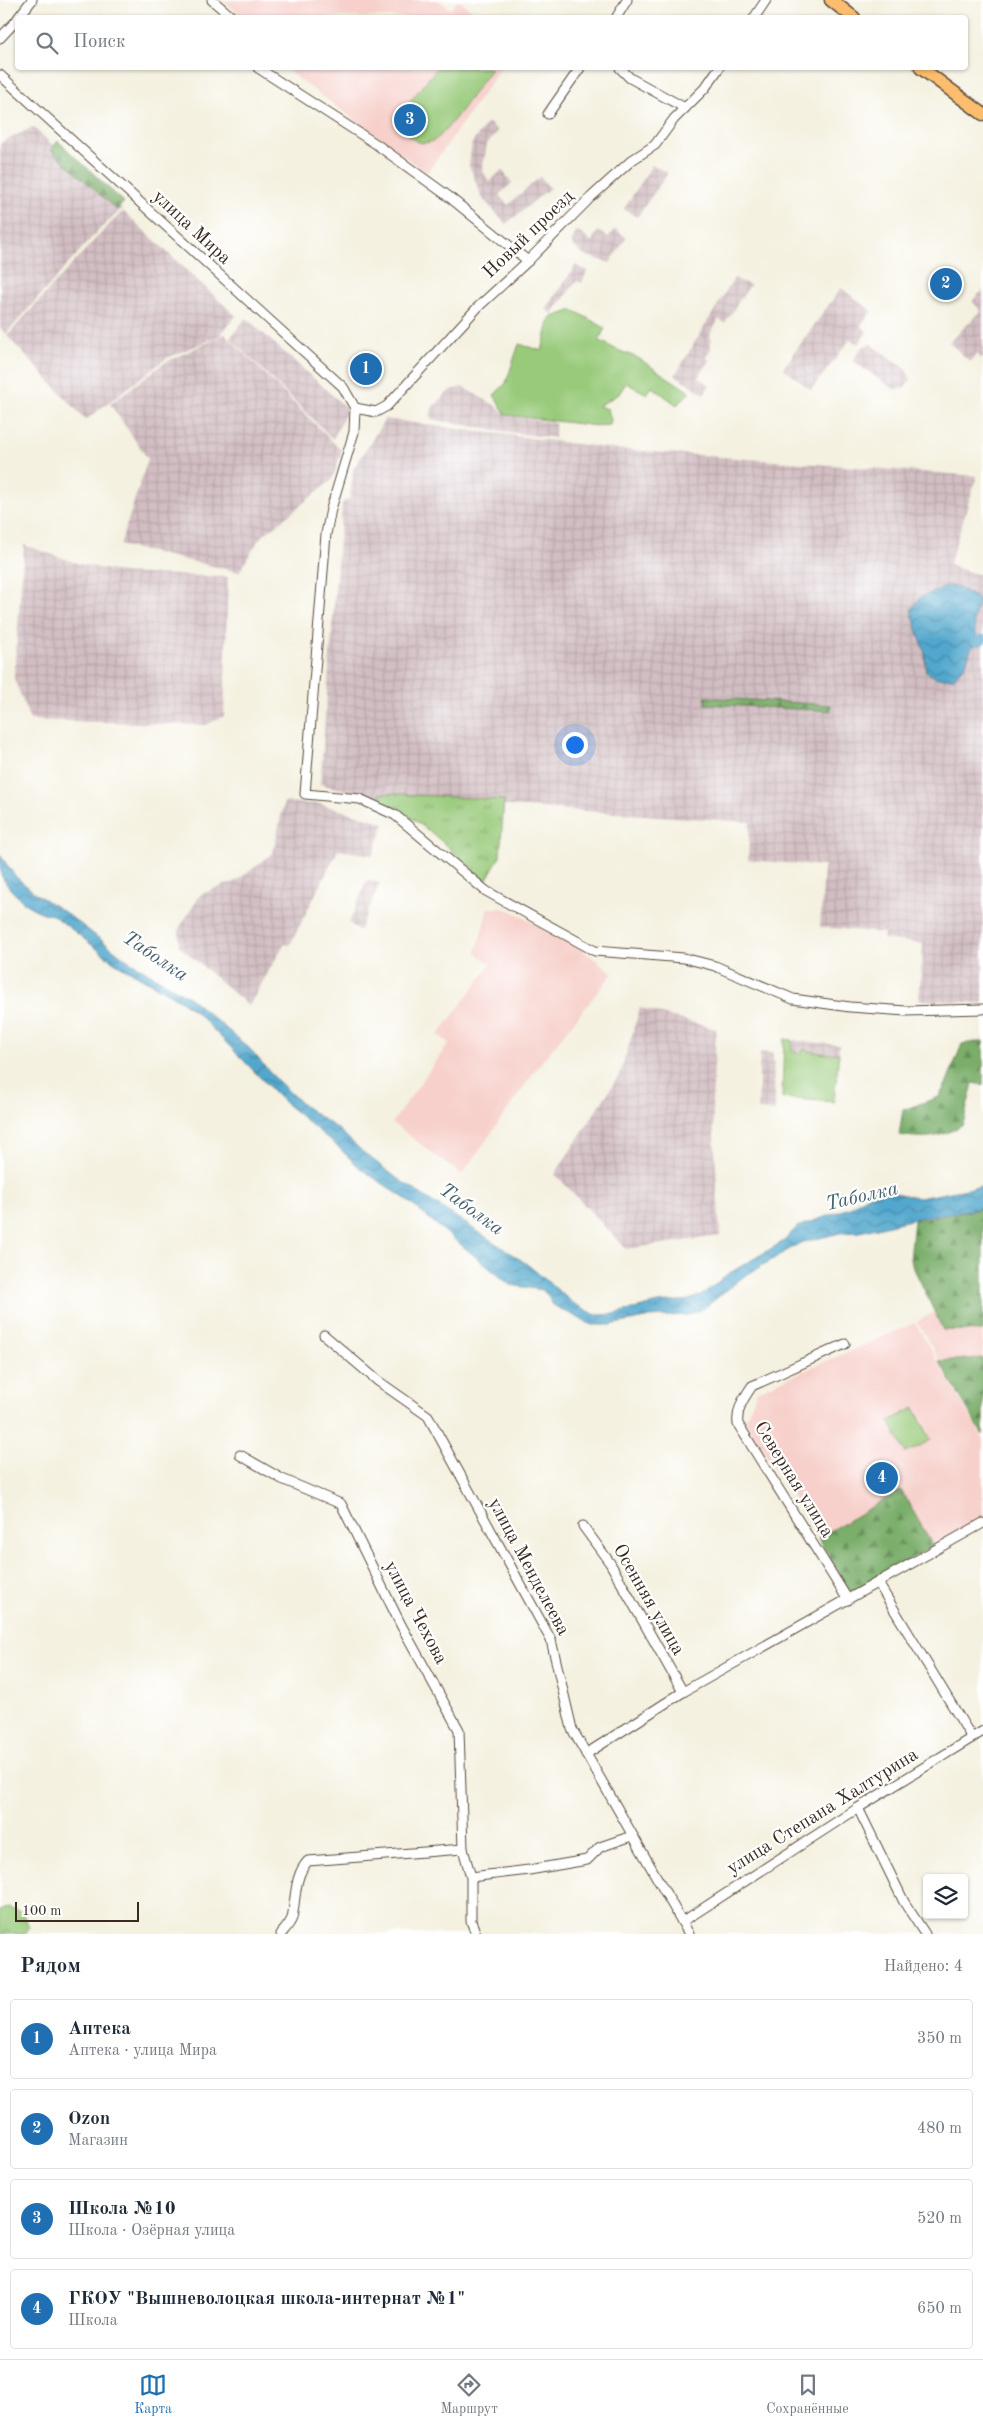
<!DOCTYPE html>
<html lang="ru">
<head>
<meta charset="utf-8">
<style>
  :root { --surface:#fff; --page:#f6f6f7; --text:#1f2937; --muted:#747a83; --line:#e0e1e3; --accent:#1f6fb2 }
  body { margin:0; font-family:"Old Standard TT",serif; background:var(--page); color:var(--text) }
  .controls { position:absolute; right:15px; bottom:15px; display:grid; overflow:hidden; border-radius:5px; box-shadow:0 1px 4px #0004 }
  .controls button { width:45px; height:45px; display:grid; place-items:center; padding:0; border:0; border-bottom:1px solid var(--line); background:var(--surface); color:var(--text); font:25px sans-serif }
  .scale { position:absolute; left:15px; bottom:12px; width:124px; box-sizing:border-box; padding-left:5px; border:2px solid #3b2a1e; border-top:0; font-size:14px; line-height:18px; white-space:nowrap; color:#3b2a1e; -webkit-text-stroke:4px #fff; paint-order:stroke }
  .you { position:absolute; left:574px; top:744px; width:18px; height:18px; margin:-12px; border:4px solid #fff; border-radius:50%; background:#1a73e8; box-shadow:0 0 0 8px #1a73e833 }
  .badge { display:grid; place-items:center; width:32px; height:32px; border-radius:50%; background:var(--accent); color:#fff; font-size:16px; font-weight:700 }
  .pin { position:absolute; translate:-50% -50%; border:2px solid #fff; box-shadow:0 1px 5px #0006 }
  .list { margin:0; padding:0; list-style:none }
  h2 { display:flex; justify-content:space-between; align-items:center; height:65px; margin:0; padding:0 20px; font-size:21px }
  h2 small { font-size:16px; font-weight:400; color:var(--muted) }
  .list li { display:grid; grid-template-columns:32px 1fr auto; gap:15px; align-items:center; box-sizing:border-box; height:80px; margin:0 10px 10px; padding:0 10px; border:1px solid var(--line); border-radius:5px }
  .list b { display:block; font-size:19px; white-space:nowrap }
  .list p { margin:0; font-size:16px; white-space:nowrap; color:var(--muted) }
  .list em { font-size:16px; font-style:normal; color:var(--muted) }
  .icon { flex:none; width:28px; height:28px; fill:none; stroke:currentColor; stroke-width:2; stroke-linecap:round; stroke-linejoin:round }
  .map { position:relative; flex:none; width:983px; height:1934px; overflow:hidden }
  .search { position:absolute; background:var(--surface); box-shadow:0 1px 4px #0004; left:15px; right:15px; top:15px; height:55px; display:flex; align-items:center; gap:12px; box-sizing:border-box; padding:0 18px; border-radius:5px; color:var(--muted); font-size:19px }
  .sheet { height:425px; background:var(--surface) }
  nav { display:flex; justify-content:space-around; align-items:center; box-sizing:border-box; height:70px; border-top:1px solid var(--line); background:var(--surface); font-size:14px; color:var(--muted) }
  nav a { display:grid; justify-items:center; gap:2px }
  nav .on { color:var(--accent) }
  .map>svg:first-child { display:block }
</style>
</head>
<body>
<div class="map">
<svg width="983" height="1934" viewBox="0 0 983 1934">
  <defs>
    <pattern id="industrial-grid" width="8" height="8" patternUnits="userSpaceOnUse" patternTransform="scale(1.25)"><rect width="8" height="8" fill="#d2bec2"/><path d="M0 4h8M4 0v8" fill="none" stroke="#b5a3a6"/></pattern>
    <pattern id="grass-tufts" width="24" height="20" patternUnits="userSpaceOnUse" patternTransform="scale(1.25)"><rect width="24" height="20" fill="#99ca7a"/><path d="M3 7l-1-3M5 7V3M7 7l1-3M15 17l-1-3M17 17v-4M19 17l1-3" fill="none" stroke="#7ea463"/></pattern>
    <pattern id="forest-firs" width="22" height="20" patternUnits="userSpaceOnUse" patternTransform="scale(1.25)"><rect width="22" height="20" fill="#7aae6a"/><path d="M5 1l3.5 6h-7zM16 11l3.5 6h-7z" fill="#658e57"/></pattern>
    <pattern id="water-waves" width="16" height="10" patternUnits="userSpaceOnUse" patternTransform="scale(1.25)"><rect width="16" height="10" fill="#51a7cd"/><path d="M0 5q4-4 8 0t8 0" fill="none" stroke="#4488a6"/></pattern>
  </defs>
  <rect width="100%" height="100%" fill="#fff"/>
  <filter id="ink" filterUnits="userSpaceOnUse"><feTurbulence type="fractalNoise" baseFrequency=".02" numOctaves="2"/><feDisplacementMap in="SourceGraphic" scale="10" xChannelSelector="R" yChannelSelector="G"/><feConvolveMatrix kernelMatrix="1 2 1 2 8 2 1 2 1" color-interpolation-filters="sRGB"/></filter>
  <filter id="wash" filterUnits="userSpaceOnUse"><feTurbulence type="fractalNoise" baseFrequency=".0096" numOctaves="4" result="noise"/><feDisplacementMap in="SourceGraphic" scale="20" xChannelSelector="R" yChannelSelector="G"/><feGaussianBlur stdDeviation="1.12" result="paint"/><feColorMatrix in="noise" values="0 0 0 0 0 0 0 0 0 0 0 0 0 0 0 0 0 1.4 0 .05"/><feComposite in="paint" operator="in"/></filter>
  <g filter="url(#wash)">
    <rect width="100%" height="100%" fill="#f4f1e0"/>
    <g fill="#f7d0cb">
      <path d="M221,0H438L451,9L458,0L481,17H243Z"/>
      <path d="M284,68H501L427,173Z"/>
      <path d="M488,908H501L512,911L585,952L613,973L539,1065L462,1175L392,1123L449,1043L438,1035L491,964L476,953Z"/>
      <path d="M983,1283V1433L917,1322Z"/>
      <path d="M915,1323L983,1438V1517L852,1591L745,1421L757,1391Z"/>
    </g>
    <g fill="url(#industrial-grid)">
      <path d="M488,122L498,131L487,144L482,170L489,182L502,170L512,183L499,195L508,205L540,177L550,188L506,224L482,198L469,165L472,143Z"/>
      <path d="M33,127L122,209L96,233L6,334L0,328V143Z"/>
      <path d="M652,165L668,173L637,217L624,209Z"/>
      <path d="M123,211L236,316L219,336L167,358L86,420L7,336L98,236Z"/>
      <path d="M616,229L626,238L610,263L583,255L571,243L577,230L591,242L598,231L608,237Z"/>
      <path d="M576,265L587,271L582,283L577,281L552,314L546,309Z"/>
      <path d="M734,278L750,285L725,323L719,319L710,334L711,349L706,357L710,360L698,377L710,385L704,394L675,375Z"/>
      <path d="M841,288L872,311L860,326L867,331L859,344L850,340L811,390L783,368Z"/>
      <path d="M983,290V360L977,354L970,362L949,342L981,311L972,301Z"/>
      <path d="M246,318L348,409L333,439L230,338Z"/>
      <path d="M225,334L342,451L332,480L260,538L239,572L120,545L148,459L110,404L164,363Z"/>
      <path d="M870,344L905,368L911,380L904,389H893L853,361L861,348Z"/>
      <path d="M463,387L496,406L507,416L555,423V438L501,431L430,419L432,408L450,390Z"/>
      <path d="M385,419L615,449L977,476L949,565L983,576V1003L919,1000L923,944L883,939L884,933L820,927L824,866L748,860L750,822L374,797L320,784L342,503L350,498L353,470Z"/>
      <path d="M24,545L80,564L124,573L228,577L224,716L206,725L30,720L14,678Z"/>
      <path d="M284,802L320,804L385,823L373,855L338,850L290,945L284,944L249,1006L179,946V928L201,894L238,880L273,853Z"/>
      <path d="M367,880L380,883L359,931L349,923Z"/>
      <path d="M640,1008L716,1029L712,1102L720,1236L626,1249L555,1174L620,1074Z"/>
      <path d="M792,1040L839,1045V1053L826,1054L791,1051Z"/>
      <path d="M760,1052L773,1053L775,1111L758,1110Z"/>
    </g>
    <g fill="url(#grass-tufts)" stroke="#6a7a4c">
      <path d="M380,793L504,800L500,856L485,882C456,853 417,816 379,800Z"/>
      <path d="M9,1908L24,1913L29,1928L25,1934H0V1910Z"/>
    </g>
    <g fill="url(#forest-firs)" stroke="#5a6c44">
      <path d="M58,141L124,202L117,210L50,149Z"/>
      <path d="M706,697L831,705V711L705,704Z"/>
      <path d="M983,1041V1085L973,1083L963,1124C941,1139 925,1139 899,1135L903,1110L939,1097L946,1084L962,1044Z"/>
      <path d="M983,1209V1331L943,1330L910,1260L914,1220Z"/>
      <path d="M982,1358L983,1360V1435L939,1361Z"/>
      <path d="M901,1490L933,1546L851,1593L818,1538Z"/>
    </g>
    <g fill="#99ca7a" stroke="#6a7a4c">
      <path d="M437,68H492C481,81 446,136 433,141C412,149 399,128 404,109Z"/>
      <path d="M573,310L605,328L599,340L615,349L638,358L690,392L677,405L652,387L647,394L626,383L619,394L598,406L608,409L611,420L610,425L597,426L506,415L494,395L506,383L519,344L542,351L550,318Z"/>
      <path d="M784,1039L792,1040V1051L802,1053L803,1050L826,1054L839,1053L834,1102L782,1098Z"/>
      <path d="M914,1408L931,1440L906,1453L889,1421Z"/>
    </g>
    <g fill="url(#water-waves)" stroke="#466876">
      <path d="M948,586L960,588L979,600L973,621L978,642L971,649L966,664L954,678H936L926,671L925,654L911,610L921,597Z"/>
      <path d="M0,855L16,877L36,894L66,913L126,959L190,998L208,1013L249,1048L275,1078L304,1106L338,1129L363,1152L398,1179L527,1264L573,1303L596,1315L614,1314L658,1303L689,1300L705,1293L726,1275L784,1241L797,1227L849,1208L869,1195L890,1192L919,1198L983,1186V1208L923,1217L860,1232L840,1233L800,1243L743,1277L703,1309L688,1315L650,1317L611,1325H592L551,1304L549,1297L542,1290L510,1285L404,1198L361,1169L337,1146L287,1105L199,1015L181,1001L114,962L53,915C32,913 11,894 1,875C0,870 0,861 0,855Z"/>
    </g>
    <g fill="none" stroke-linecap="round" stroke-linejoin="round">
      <path stroke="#51a7cd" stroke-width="9" d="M978,642L983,639"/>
    </g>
  </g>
  <g filter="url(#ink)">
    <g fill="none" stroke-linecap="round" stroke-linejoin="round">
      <defs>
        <g id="minor">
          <path d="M212,0L233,18"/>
          <path d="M18,18L32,0"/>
          <path d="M616,18L627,0"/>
          <path d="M754,18L766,0"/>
          <path d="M0,38L18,19"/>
          <path d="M258,68L376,144L448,196L528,261"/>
          <path d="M620,68L630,78L685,108"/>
          <path d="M0,75L343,387L355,408"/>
          <path d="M548,114L580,68"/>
          <path d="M355,408L354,432L331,509L326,534L305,794L360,799L395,815L486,891L595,951L684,958L715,966L793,999L850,1007L906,1011L983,1009"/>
          <path d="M355,408L376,412L387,406L478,307L528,261L590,198L632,160L655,145L674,119L705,88L719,68"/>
          <path d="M324,1335L378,1381L428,1416L551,1640L572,1729L689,1934"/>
          <path d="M845,1344L752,1386C744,1398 736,1409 738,1424L848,1600"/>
          <path d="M240,1455L282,1479L341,1504L401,1625L459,1730L463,1849L471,1877V1921L476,1934"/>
          <path d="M583,1526L610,1563L683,1692"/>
          <path d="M878,1583L972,1738"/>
          <path d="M586,1754L683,1692L983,1523"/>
          <path d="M858,1808L904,1902L925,1934"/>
          <path d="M471,1877L529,1870L587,1860L600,1847L632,1836"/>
          <path d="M682,1922L858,1808L983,1731"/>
          <path d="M281,1934C285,1929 290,1924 292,1918C296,1900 294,1875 308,1861L463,1849"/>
        </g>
        <g id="highway">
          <path d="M831,0L854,18"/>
          <path d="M921,68L983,114"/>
        </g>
      </defs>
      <use href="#minor" stroke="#57483b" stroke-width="11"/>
      <use href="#highway" stroke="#57483b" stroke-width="15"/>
      <use href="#minor" stroke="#fff" stroke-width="9"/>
      <use href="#highway" stroke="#fcbd6e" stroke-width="12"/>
    </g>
  </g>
  <g text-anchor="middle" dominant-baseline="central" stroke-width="4.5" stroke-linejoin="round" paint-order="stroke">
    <g font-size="19" fill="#3b2a1e" stroke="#fff">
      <text transform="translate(191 228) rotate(43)">улица Мира</text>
      <text transform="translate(529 235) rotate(-44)">Новый проезд</text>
      <text transform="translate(793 1480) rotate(58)">Северная улица</text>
      <text transform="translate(528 1567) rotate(62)">улица Менделеева</text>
      <text transform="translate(648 1600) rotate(60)">Осенняя улица</text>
      <text transform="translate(415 1613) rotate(62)">улица Чехова</text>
      <text transform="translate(823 1812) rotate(-32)">улица Степана Халтурина</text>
    </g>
    <g font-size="20" font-style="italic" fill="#45626d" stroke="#fff">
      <text transform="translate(155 957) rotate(34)">Таболка</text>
      <text transform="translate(862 1197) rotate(-13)">Таболка</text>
      <text transform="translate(471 1210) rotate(36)">Таболка</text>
    </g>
  </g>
</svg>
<div class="controls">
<button><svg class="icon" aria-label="layers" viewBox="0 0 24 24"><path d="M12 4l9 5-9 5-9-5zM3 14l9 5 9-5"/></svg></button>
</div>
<div class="scale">100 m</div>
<div class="you"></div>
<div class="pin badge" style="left:366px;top:369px">1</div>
<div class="pin badge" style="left:946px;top:284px">2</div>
<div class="pin badge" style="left:410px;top:120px">3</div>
<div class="pin badge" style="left:882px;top:1478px">4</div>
<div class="search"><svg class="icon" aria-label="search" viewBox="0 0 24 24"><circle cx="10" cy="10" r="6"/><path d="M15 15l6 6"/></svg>Поиск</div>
</div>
<section class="sheet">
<h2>Рядом<small>Найдено: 4</small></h2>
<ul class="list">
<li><span class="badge">1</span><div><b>Аптека</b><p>Аптека · улица Мира</p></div><em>350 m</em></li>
<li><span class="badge">2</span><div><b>Ozon</b><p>Магазин</p></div><em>480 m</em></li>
<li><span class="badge">3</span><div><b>Школа №10</b><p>Школа · Озёрная улица</p></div><em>520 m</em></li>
<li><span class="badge">4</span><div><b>ГКОУ &quot;Вышневолоцкая школа-интернат №1&quot;</b><p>Школа</p></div><em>650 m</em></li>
</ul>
</section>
<nav>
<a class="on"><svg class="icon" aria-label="map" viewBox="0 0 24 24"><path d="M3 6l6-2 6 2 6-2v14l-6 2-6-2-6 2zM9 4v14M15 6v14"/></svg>Карта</a>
<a><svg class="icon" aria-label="directions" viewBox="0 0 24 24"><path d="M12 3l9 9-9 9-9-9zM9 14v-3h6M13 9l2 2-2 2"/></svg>Маршрут</a>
<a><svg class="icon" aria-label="saved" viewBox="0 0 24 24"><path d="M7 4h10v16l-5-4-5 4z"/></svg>Сохранённые</a>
</nav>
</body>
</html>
